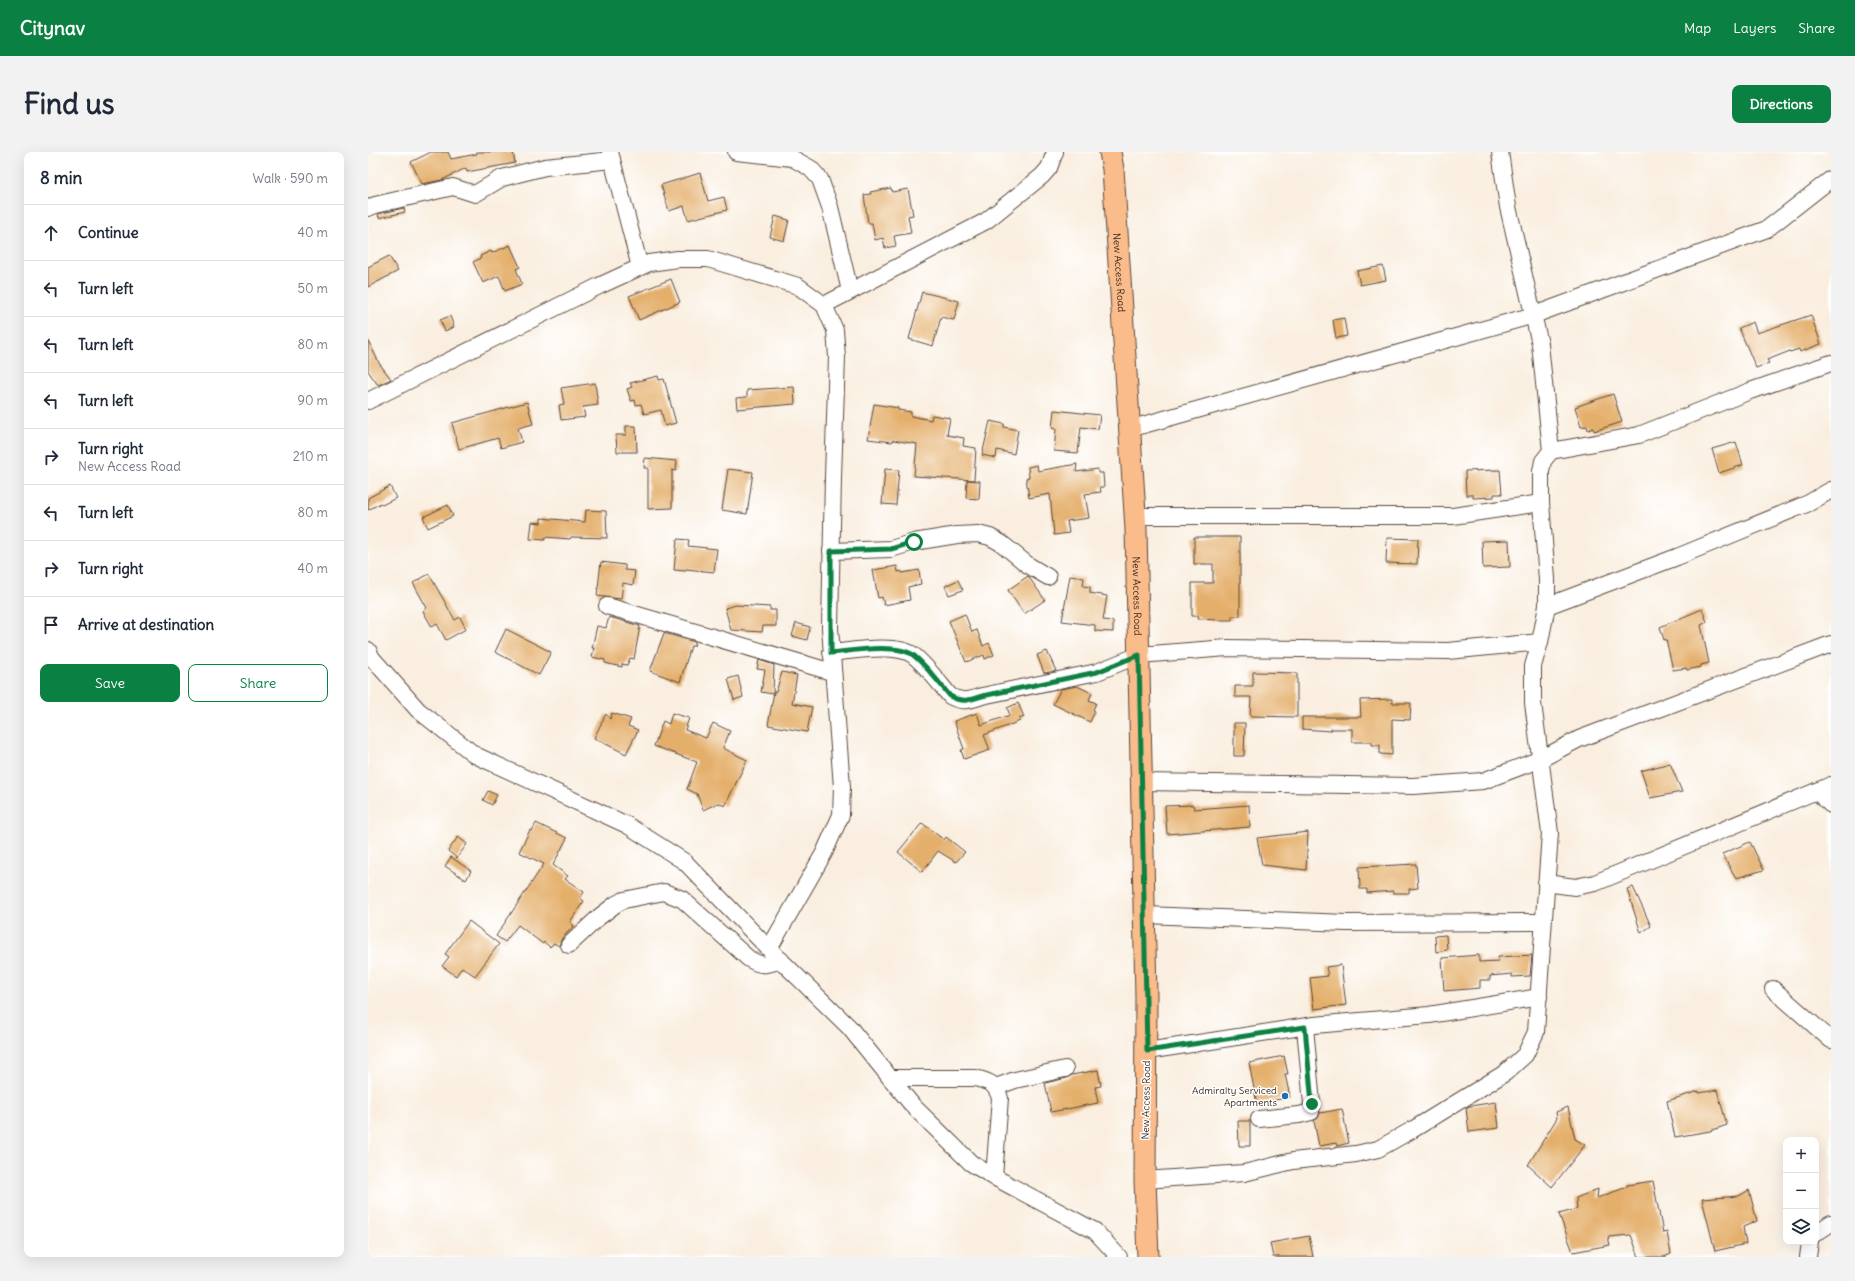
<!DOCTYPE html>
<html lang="en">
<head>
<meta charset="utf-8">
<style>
  :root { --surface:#fff; --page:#f2f2f3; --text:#1f2937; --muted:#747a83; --line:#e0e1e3; --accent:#0b8043 }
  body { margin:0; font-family:Delius,sans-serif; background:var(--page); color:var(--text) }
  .controls { position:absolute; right:12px; bottom:12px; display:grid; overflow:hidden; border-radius:8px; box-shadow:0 4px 16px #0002 }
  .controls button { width:36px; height:36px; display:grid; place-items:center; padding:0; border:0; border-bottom:1px solid var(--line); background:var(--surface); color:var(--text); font:20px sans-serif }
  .stop { position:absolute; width:12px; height:12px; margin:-9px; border:3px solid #0b8043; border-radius:50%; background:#fff }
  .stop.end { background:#0b8043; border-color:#fff; box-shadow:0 1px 4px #0008 }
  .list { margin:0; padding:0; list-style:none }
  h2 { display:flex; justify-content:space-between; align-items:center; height:52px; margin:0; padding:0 16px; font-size:17px }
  h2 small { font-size:13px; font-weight:400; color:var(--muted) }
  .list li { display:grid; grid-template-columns:26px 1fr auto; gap:12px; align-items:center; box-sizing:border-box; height:56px; padding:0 16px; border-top:1px solid var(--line) }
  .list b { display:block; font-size:15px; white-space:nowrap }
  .list p { margin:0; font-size:13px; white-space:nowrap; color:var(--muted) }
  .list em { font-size:13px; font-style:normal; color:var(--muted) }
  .actions { display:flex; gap:8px; padding:12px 16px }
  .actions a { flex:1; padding:9px 0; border:1px solid var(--accent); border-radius:8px; text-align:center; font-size:14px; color:var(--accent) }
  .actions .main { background:var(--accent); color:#fff }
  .icon { flex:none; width:22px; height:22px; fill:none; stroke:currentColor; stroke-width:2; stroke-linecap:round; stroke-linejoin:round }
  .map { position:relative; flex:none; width:1463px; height:1105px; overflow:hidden; border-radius:8px }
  header { display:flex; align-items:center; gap:24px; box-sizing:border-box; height:56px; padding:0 20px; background:var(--accent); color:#fff }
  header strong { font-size:19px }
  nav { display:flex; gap:22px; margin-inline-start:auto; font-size:14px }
  .intro { display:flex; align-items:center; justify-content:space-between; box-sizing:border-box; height:96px; padding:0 24px }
  h1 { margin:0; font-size:28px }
  .button { padding:10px 18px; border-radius:8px; background:var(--accent); color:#fff; font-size:14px; font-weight:700 }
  main { display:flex; gap:24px; padding:0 24px }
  aside { flex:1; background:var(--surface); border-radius:8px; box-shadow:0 4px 16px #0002 }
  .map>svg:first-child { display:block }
</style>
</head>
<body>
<header>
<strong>Citynav</strong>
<nav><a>Map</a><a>Layers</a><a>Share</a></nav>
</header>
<div class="intro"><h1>Find us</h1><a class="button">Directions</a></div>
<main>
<aside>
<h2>8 min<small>Walk · 590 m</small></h2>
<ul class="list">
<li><svg class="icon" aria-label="ahead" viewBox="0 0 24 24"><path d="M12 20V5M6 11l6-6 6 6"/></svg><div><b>Continue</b></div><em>40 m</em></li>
<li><svg class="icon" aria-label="left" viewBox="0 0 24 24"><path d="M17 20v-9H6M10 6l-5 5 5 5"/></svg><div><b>Turn left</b></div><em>50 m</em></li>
<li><svg class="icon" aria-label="left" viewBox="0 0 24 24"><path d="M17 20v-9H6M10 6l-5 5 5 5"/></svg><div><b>Turn left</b></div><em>80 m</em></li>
<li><svg class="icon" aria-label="left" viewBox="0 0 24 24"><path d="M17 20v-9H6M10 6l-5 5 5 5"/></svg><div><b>Turn left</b></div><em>90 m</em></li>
<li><svg class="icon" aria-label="right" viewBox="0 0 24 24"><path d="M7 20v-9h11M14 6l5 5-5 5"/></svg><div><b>Turn right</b><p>New Access Road</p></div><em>210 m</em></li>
<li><svg class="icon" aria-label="left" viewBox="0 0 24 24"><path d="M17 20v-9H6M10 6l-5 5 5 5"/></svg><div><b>Turn left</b></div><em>80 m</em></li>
<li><svg class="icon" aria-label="right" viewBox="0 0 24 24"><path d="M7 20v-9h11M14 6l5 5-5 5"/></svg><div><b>Turn right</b></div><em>40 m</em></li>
<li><svg class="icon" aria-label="arrive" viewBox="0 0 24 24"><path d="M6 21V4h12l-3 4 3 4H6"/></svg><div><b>Arrive at destination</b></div></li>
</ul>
<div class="actions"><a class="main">Save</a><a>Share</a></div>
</aside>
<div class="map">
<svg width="1463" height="1105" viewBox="0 0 1463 1105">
  <rect width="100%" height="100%" fill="#fff"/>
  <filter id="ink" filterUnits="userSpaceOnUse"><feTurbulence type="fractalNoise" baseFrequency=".025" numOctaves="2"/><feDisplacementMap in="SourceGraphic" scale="8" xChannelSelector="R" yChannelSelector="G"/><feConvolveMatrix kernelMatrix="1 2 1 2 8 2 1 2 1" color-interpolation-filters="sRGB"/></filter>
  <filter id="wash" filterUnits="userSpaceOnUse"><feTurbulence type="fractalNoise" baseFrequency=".012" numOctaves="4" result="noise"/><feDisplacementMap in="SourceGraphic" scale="16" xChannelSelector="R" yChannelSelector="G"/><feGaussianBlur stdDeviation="0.9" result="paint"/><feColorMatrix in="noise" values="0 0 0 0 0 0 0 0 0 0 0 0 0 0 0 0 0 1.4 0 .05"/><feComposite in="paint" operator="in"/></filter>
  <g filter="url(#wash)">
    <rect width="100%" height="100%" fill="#f9eedf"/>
    <g id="blocks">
      <g fill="#e4af6a">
        <path d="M63,0H80L83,7L109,2L108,0H145L147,11L99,20L98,16L74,28L54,32L43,10Z"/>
        <path d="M332,21L340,49L356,45L359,58L320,68L316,54L301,59L293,33Z"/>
        <path d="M523,36L524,40L540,37L545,63L540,64L543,81L526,84L528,94L517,96L515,86L507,88L504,71H500L496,43L503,42L502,40Z"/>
        <path d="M36,56L37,60L11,66L10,62Z"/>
        <path d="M407,64L421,68L416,89L402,85Z"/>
        <path d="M142,93L152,115L148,117L154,132L137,139L131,124L115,131L105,110L113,106L112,104L123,99L124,101Z"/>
        <path d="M21,104L30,119L0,135V115Z"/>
        <path d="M1015,114L1018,128L992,133L989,119Z"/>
        <path d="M303,127L312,150L271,168L261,144Z"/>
        <path d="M554,140L591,149L586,168L573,165L565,194L541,187Z"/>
        <path d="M1443,163L1453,192L1432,200L1431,197L1422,200V199L1399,208L1401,211L1388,216L1371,176L1385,170L1389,181Z"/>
        <path d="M82,164L86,175L77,179L72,168Z"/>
        <path d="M976,166L979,184L968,186L965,168Z"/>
        <path d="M0,188L11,211L23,227L10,233L0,219Z"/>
        <path d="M290,224L291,228L296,227L308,271L297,274L293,258L276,262L273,252L268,253L267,248L263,249L259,237L264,235L262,231Z"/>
        <path d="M227,231L230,253L215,255L217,265L193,268L191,253L196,252L193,236Z"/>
        <path d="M426,235L427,252L369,257L368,246L379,245V238Z"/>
        <path d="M1245,242L1254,270L1226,279L1225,276L1220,278L1219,274L1213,275L1207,255Z"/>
        <path d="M159,250L165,272L150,276L154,290L133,296L130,286L91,297L84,271Z"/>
        <path d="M506,252L530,256V258L543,260V264L563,268L564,263L582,266L579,283L596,286L595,294L608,296L606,328L546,324L549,292L525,288L524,290L500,287Z"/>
        <path d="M686,258L732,263L730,277L713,275L710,301L686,299L688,277L684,276Z"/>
        <path d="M622,269L636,272V275L650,278L646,302L629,298L628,306L614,303Z"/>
        <path d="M258,274H268L269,300H249L248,283H258Z"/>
        <path d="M1368,290L1375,313L1351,321L1344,297Z"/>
        <path d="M277,306L309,309L308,319L304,318V356L280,357V316H276Z"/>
        <path d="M709,312L708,320L730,317V321H735L736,335H732L733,340L717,342L721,366L699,369L701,381L686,383L682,342L661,346L658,326L661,325L660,315L669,313L670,319Z"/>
        <path d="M360,317L385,320L379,362L354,358Z"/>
        <path d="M517,317L531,318L528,353L514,352Z"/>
        <path d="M1132,318L1134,342H1126V345L1105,346V343H1098L1097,319Z"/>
        <path d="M599,328L612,329L611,347L598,346Z"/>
        <path d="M22,334L28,346L14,353L13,351L0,358V346Z"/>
        <path d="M80,353L85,364L60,376L55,365Z"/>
        <path d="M218,358L238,359L239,386L203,385L202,387L177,385V388L162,387L164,370L173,371V366L217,370Z"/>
        <path d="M826,385H872V464H864V468H852L830,467L831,464H824V431H845V412H826Z"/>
        <path d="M1019,386L1050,387L1049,412L1018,411Z"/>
        <path d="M309,387L321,388L320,394L349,397L346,420L318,417V419L306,418Z"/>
        <path d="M1141,388L1142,415L1115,416L1114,389Z"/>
        <path d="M233,410L257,413V418L267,419L265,433L255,431L253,447L229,444Z"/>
        <path d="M529,414L530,420L533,419L534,421L551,418L553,432L540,435L542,448L516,453L514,445L510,446L505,418Z"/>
        <path d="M61,422L87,468L92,465L98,477L78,488L69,472L64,475L55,459L59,456L45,431Z"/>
        <path d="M660,424L677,448L656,462L640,438Z"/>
        <path d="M702,424L716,426L715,434L722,435V441L739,444L735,468L745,469V480L727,479V473L694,469Z"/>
        <path d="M590,428L595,438L581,443L577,434Z"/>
        <path d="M368,453L402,455V458H408V474H395L394,480L363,478L357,456Z"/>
        <path d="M1334,457L1339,470L1333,473L1341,511L1333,513V515L1319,518L1318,516L1305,518L1298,487L1296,488L1292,475Z"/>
        <path d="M597,462L604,480L609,478L615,494L621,491L626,503L617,507L616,503L598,510L581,469Z"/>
        <path d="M241,465L272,474L266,507L262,506L259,513L254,512V515L237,511V508L224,505L226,496H224L229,474L238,476Z"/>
        <path d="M428,471L442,475L439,488L424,484Z"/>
        <path d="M138,477L183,500L171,523L127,500Z"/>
        <path d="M296,481L327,490L326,494H323L312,530L282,519Z"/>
        <path d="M679,499L688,519L676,521L669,503Z"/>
        <path d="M391,508L406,513L405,542L393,540L397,518L389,517Z"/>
        <path d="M414,520L429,523L424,551L444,555L439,580L400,573L406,540H408Z"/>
        <path d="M885,520L929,521V565L882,564L883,545H867V534H885Z"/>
        <path d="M370,524L375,545L366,548L360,527Z"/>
        <path d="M709,534L724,541L721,548L728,551L725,558L727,559L722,570L685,552L693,537Z"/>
        <path d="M1024,547V551H1043L1042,568L1024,567V603L1012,602V593H1004V590H984V577H963V579L934,577V565H993L992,548Z"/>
        <path d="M650,551L656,565L651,567L652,569L616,583L622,598L596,607L593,598L596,597L586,569L609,561L613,573L642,563L639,556Z"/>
        <path d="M244,561L263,567L260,574L270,578L258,602L226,586L238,562L242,567Z"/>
        <path d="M304,561L321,566L317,578L338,586L345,571L362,579L355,596L379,608L357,654L350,651L335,658L329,642L319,637L329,610L286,594L295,569L301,572Z"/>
        <path d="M866,571H877L876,604H866Z"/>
        <path d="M1302,611L1314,640L1282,646L1273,619Z"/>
        <path d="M120,639L129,643L124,653L115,648Z"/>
        <path d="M825,653L826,657L881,653L882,675L799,682L797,654Z"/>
        <path d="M168,671L199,686L185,713L200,724L197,727L216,740L212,746L216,749L202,770L206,774L194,786L191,794L186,791L182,795L176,790L175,792L150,773L137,790L128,784L176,712L151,700L162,678L164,679Z"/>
        <path d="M554,671L576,688L578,685L597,700L588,710L570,699L554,720L530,700Z"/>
        <path d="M940,680L938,718L894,713L889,686Z"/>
        <path d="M90,685L99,692L89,706L80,699Z"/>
        <path d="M1382,690L1396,718L1368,726L1354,702Z"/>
        <path d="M83,705L103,719L98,728L77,714Z"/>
        <path d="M1048,712L1050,736L1041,737V741H1025V739L999,741V737H992L991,715Z"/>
        <path d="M1265,735L1283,774L1273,781L1259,737Z"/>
        <path d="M101,769L131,792L107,824L94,815L88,824L74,814L81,805L77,802Z"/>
        <path d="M1078,783L1079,798L1068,800L1067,784Z"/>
        <path d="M1111,803V810L1131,809L1130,805L1164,803L1162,824L1144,825V822L1122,824V828H1112V836L1076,839L1074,806Z"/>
        <path d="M973,813L978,853L946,857L942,826L960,824L958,815Z"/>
        <path d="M916,904L920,922H917L922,945L889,952L881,911Z"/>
        <path d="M730,918L733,934L727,935L730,951L683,960L677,931L699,926L704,923Z"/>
        <path d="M1349,938L1359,973L1342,979L1307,985L1299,949L1331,939V941Z"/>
        <path d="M1128,950L1131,976L1101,980L1098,956L1102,954Z"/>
        <path d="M1200,955L1207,987L1217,993L1184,1035L1160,1013L1189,966L1188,960Z"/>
        <path d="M974,957L981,991L969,994L968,991L951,994L946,969L950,966L952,961Z"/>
        <path d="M870,969H882V994H871Z"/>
        <path d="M1285,1029L1295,1081L1299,1080L1303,1102L1296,1105H1271L1263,1083L1240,1085L1242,1093L1205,1100L1191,1062L1209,1057L1208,1046L1230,1037L1229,1046L1259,1035V1033Z"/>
        <path d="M1381,1038L1389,1069L1375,1075L1378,1092L1347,1099L1334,1047L1371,1044Z"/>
        <path d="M941,1084L945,1105H905L902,1091Z"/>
      </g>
    </g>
  </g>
  <g filter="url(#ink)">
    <use href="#blocks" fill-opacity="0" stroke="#58473b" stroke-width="1"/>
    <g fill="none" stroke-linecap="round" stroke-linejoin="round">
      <defs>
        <g id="minor">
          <path d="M242,0L272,115"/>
          <path d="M368,0L424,6L442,16L452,27L462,55L482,139"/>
          <path d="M1132,0L1140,55L1172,192L1183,299"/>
          <path d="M0,56L7,53L85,35L107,42L134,26L177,15L244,8"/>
          <path d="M456,153L618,69L674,24L681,16L687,0"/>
          <path d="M0,249L231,134L281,111L310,107H340L430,134L456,153L467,178L469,205L465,325L462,476L474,635L473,663L456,701L401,797"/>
          <path d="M761,277L1166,163L1399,77L1463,27"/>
          <path d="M767,364H1085L1173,351"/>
          <path d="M463,399L523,397L546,390L589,383L610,382L622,385L633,391L660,413L680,425"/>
          <path d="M239,454L464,520"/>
          <path d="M1179,454L1309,405L1441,351L1463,338"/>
          <path d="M1172,490L1179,454V427L1173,351V319L1175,309L1183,299L1271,283L1382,239L1463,211"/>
          <path d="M0,498L4,506L50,558L107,603L259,673L317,710L401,797L481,875L545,954L603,1011L626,1025L727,1079L751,1105"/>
          <path d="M463,501C484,499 528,491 545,503C557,512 572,532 582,544C594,551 602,548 614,544L729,520L771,503L859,496L1080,499L1172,490L1165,514V551L1182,681L1168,880L1157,903L1137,921L1044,978L1010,997L988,1002L925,1009L876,1021L777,1028"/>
          <path d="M774,630L1045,634L1115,629L1173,607L1211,587L1463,492"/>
          <path d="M1448,639L1463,653"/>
          <path d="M1178,731L1207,735L1227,731L1463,633"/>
          <path d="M777,763L978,771L1175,770"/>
          <path d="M201,793L231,765L248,752L256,748L296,740L314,747L381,807C395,815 398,813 413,808"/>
          <path d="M1405,837L1463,888"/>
          <path d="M779,899L946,873L1061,863L1171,845"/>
          <path d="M522,926H607C622,930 627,931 632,946L626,1025"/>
          <path d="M628,935L647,928L697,917"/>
          <path d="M891,967L931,963L943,960L944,952L937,875"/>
          <path d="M1448,1081L1463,1071"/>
          <path d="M1440,1105L1442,1090"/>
        </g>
        <g id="major">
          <path id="s1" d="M742,0L745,17L768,377L778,844L777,1028L780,1105"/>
        </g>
      </defs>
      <use href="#minor" stroke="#58473b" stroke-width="18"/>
      <use href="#major" stroke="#58473b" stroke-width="23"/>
      <use href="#minor" stroke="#fff" stroke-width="16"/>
      <use href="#major" stroke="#fabc8b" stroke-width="21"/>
    </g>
  </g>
  <g fill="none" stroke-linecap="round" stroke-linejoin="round" filter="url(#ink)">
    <path stroke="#0b8043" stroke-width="5" d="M546,390L523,397L463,399V501C483,499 528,491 545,503C557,512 572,532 582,544C594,551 602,548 614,544L729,520L771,503L779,899L937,875L944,952"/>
  </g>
  <circle fill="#1f6fb2" stroke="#fff" stroke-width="1.5" cx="917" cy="944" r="4"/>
  <g text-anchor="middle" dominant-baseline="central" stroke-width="3" stroke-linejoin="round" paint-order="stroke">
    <g font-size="10" fill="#3b2a1e" stroke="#fff">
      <text stroke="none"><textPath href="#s1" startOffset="121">New Access Road</textPath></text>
      <text stroke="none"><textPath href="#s1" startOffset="445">New Access Road</textPath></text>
      <text transform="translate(778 948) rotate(-89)">New Access Road</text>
    </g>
    <g font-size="10" fill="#3b2a1e" stroke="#fff" text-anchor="end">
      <text x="909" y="938">Admiralty Serviced<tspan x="909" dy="12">Apartments</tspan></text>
    </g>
  </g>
</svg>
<div class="controls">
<button>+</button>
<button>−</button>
<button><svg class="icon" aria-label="layers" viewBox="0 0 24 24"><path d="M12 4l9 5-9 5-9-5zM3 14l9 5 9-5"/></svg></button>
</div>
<div class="stop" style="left:546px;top:390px"></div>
<div class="stop end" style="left:944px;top:952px"></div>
</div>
</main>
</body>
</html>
